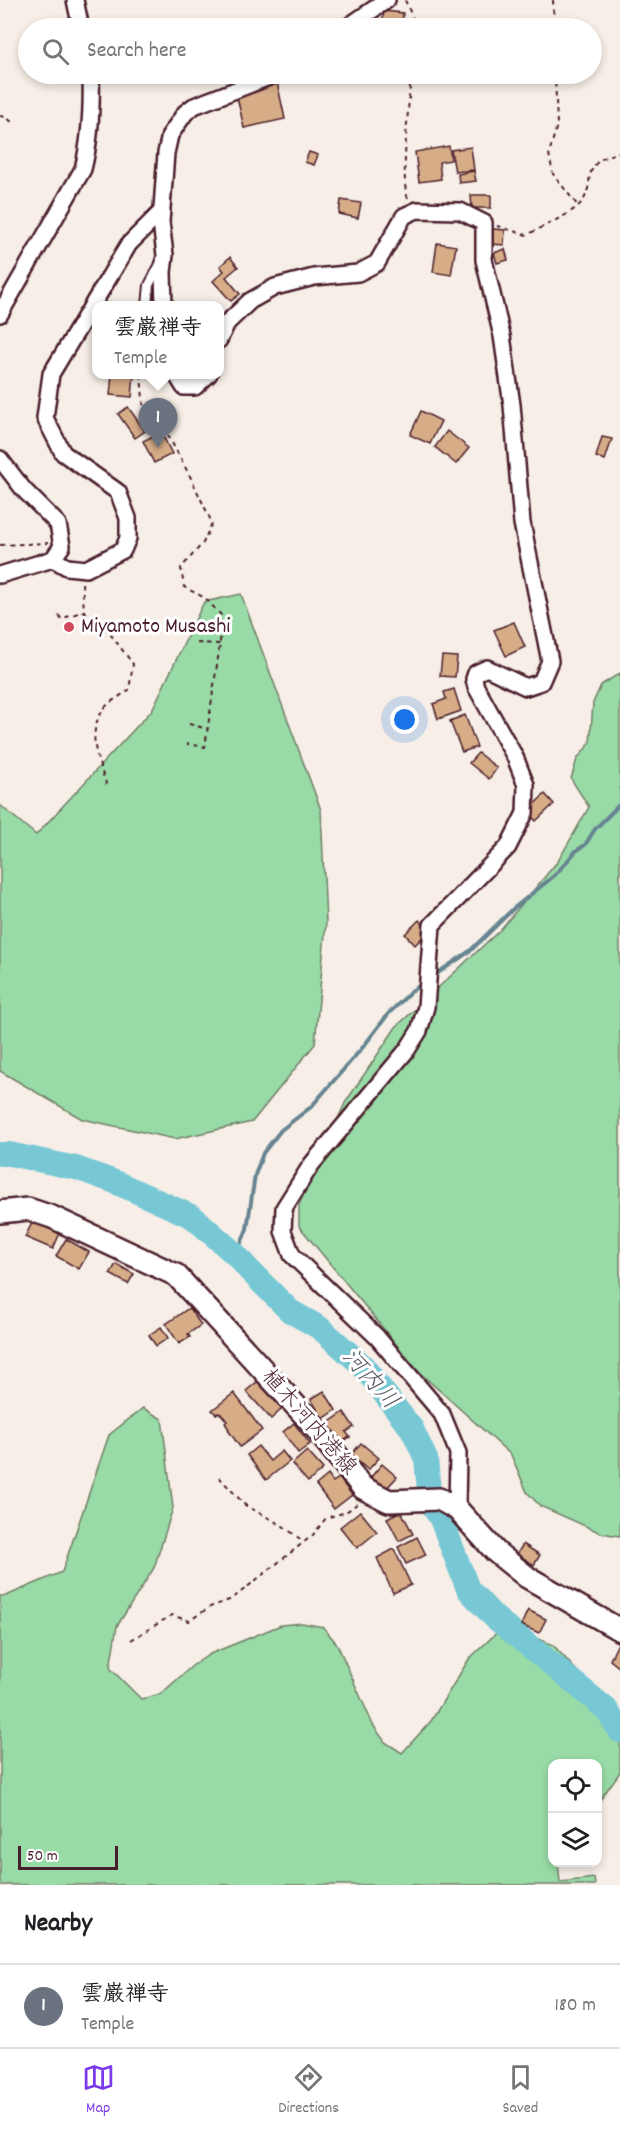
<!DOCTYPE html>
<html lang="en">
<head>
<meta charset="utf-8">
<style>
  :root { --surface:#fff; --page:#f2f2f2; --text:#202124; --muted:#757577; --line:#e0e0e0; --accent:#7c3aed }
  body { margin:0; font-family:Dekko,"Klee One",sans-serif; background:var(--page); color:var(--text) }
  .controls { position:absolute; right:18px; bottom:18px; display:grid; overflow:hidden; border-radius:12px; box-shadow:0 3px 9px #0003 }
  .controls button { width:54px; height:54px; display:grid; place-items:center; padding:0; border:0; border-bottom:2px solid var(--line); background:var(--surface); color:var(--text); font:30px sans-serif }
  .scale { position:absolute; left:18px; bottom:15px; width:100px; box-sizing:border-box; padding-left:6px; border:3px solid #4a1f2b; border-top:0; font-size:16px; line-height:21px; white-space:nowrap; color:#4a1f2b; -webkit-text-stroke:4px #fff; paint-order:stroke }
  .you { position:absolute; left:405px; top:720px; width:21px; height:21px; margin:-15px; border:4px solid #fff; border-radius:50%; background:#1a73e8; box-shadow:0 0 0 9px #1a73e833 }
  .badge { display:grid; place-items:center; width:39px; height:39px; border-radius:50%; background:var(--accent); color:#fff; font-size:20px; font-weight:700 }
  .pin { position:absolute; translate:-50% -50px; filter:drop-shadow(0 2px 3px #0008) }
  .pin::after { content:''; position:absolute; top:32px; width:21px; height:18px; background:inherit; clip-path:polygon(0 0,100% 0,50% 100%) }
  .popup { position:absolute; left:92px; top:301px; width:132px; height:78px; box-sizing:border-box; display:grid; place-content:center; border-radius:12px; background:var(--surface); filter:drop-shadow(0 2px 4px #0005); font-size:20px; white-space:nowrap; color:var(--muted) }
  .popup b { font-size:22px; color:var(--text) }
  .popup::after { content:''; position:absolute; left:50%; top:100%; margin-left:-12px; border:12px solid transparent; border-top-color:var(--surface) }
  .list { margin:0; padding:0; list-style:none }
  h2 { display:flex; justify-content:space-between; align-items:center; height:78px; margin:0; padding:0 24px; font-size:26px }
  h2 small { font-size:20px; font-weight:400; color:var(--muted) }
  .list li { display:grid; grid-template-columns:39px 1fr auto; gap:18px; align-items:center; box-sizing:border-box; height:84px; padding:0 24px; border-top:2px solid var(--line) }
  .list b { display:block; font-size:22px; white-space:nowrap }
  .list p { margin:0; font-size:20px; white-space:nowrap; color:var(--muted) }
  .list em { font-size:20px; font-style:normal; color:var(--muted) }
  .icon { flex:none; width:33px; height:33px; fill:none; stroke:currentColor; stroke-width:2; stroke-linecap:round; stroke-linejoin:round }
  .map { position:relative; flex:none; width:620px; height:1885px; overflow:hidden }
  .search { position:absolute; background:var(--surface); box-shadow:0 3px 9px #0003; left:18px; right:18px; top:18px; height:66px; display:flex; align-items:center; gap:15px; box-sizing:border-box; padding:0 21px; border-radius:33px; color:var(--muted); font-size:22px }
  .sheet { height:162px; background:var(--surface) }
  nav { display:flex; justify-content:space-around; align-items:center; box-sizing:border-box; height:84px; border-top:2px solid var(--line); background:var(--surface); font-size:16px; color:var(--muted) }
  nav a { display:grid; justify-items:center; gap:3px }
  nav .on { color:var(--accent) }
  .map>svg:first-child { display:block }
</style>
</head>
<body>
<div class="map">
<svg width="620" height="1885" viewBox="0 0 620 1885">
  <rect width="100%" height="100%" fill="#f7efe7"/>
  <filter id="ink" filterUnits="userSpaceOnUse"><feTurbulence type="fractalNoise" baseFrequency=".0167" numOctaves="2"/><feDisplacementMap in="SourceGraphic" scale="12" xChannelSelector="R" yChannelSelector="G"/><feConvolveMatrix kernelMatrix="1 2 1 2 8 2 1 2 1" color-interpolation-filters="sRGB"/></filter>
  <g filter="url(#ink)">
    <g fill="#98dba6" stroke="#717d68" stroke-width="1.5">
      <path d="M241,594L321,810L326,923L315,1044L252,1122L175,1139L82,1119L0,1071V805L36,835L152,710L204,602Z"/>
      <path d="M620,673V1536L601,1533L540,1506L527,1492L511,1455L419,1372L299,1226V1205L345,1103L396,1027L500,930L558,861L589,807L571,779L577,759L590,743L593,703L601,685Z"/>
      <path d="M143,1408L162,1419L173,1508L154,1568L117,1626L110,1668L141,1699L161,1694L192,1666L210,1654L281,1625L302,1623L323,1627L337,1644L373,1725L385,1742L402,1753L431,1721L469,1659L505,1625L553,1645L597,1693L620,1723V1772L598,1803V1764H552V1862L558,1863L560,1882L594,1878L595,1885H0V1596H6L62,1572L109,1435Z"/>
    </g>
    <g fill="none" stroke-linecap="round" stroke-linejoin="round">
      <g stroke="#668491" stroke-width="4">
        <path d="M432,977L470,951L514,908L555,875L576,851L585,845L595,829L620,804"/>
        <path d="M236,1255L247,1229L255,1175L263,1153L281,1130L311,1107L363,1047L389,1013L412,991L423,983"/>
      </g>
      <path stroke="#78c7d5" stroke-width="24" d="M0,1154H9L76,1168L115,1182L193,1217L236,1255L249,1270L290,1311L320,1328L362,1365L412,1429L426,1459L430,1501L441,1519L468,1589L494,1617L606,1709L620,1731"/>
    </g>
    <g fill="#d7ad88" stroke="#4a1f2b" stroke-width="1.5">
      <path d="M384,11L403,13L402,26L382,24Z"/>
      <path d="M277,82L285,119L244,128L236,92Z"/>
      <path d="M449,146L451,160L439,162L441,179L419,182L415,152Z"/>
      <path d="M471,147L474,170L455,172L451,150Z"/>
      <path d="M309,152L318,155L314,165L305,162Z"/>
      <path d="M474,171L476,181L459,183L458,174Z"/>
      <path d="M471,195H491V208H472Z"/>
      <path d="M341,200L361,203L358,218L339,214Z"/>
      <path d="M493,229L505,230L504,245L492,244Z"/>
      <path d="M437,243L456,246L451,275L433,272Z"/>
      <path d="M505,249L508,260L497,263L494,253Z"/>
      <path d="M230,257L238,267L226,277L240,294L231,301L213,281L224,271L220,266Z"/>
      <path d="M112,374H134L132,397L110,395Z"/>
      <path d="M128,407L145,431L135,438L118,414Z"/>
      <path d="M421,411L441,421L430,444L410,435Z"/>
      <path d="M447,431L469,448L456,464L435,447Z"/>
      <path d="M161,432L172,454L154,463L143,441Z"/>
      <path d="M602,437L612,439L605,460L596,457Z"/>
      <path d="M514,622L525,647L506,656L494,630Z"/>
      <path d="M442,656L457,657L455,677L440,676Z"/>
      <path d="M454,689L461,711L438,719L433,704L446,699L444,692Z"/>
      <path d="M465,715L477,747L462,752L450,721Z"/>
      <path d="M478,753L497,768L489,779L469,763Z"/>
      <path d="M545,794L554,804L536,821L527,811Z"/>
      <path d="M419,920L429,931L415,945L405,934Z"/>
      <path d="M33,1221L60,1233L53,1249L25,1237Z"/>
      <path d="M66,1239L89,1252L79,1269L56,1256Z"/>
      <path d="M116,1264L134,1274L128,1284L110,1274Z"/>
      <path d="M189,1308L201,1325L188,1334L190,1337L179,1344L166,1324Z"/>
      <path d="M161,1327L168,1338L156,1346L149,1335Z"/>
      <path d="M258,1381L282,1409L271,1419L246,1391Z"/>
      <path d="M324,1391L336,1410L323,1419L311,1399Z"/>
      <path d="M234,1393L262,1430L240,1447L228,1430L229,1429L225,1423L227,1421L221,1414L218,1413L216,1414L212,1410Z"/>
      <path d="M344,1412L354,1427L346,1432L350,1437L337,1445L324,1426Z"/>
      <path d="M294,1423L310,1444L298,1453L283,1432Z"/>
      <path d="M361,1443L379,1458L368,1470L351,1455Z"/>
      <path d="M258,1446L270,1461L282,1451L290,1461L266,1480L247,1455Z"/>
      <path d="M307,1451L323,1469L308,1482L292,1464Z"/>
      <path d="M382,1464L397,1477L385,1490L371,1477Z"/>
      <path d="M328,1475L333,1482L339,1478L352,1495L334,1509L316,1485Z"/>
      <path d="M360,1511L377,1532L357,1548L340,1527Z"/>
      <path d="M401,1511L413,1534L399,1541L387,1518Z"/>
      <path d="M417,1537L426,1555L406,1564L398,1547Z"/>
      <path d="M523,1544L540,1555L534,1565L517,1554Z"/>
      <path d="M394,1549L411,1585L393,1593L377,1558Z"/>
      <path d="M528,1610L546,1619L539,1633L521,1625Z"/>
      <path d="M620,1639V1668L610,1660Z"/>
    </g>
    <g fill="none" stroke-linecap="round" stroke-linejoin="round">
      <defs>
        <path id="service" d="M147,306L149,285L160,264"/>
        <g id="minor">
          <path d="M75,0L81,28"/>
          <path d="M346,28L387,0"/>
          <path d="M164,306L163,272L165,255L161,222L166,153L170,135L185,113L194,106L277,74"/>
          <path d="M0,314L83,169C91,137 92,106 91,74"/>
          <path d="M219,340L227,323L250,301L275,287L314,277L358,273L377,263L404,216L417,210L460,211L484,223V260L502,336L512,405L522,523L550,661L541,682L526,687L487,668L476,673L474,679L476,687L515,757L526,785L525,813L508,847L432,925L426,1007L419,1031L407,1050L311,1165L284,1208L283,1231L292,1255L377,1337L442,1414L458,1453L457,1509"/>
          <path d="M176,374L184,387H195L209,374"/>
          <path d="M0,459L24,490L58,524L62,546L53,559L0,575"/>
          <path d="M53,559L67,567L86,569L123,550L128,538V518L118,492L63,453L45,418L51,374L129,244L162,211"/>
        </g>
        <path id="secondary" d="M0,1212L28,1209L52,1217L176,1275L309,1420L363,1488L389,1501L439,1499L457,1509L496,1552L527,1577L620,1630"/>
      </defs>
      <use href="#service" stroke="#4a1f2b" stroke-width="12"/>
      <use href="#minor" stroke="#4a1f2b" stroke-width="20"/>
      <use href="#secondary" stroke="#4a1f2b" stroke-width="26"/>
      <g stroke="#4a1f2b" stroke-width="2" stroke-dasharray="4.5 4.5" stroke-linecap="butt">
        <path d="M405,0L417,28"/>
        <path d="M553,0L554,28"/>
        <path d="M555,74L557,125L549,154L553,174L578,206"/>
        <path d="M0,116L6,117L13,123"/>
        <path d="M408,198C400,185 409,105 410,85L414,74"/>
        <path d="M497,226L527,235C543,226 563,218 577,207C601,187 573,164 620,152"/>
        <path d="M141,374L144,412L163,426L191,478L212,523L203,543L181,568L184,587L205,598L221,615L220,644L205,747L187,744"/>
        <path d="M0,545L48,543"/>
        <path d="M82,583L84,611L108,631L133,664L129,690C121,696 108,702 103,710C86,734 98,761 107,786"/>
        <path d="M59,615L61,619L84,611"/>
        <path d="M197,643L220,644"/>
        <path d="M189,724L208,729"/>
        <path d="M219,1477L245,1505L283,1526L304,1542"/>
        <path d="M131,1640L172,1615L189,1621L210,1607L232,1599L313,1535L326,1518L346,1512L358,1503"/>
      </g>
      <use href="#service" stroke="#fff" stroke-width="8"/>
      <use href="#minor" stroke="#fff" stroke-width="15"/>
      <use href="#secondary" stroke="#fff" stroke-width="21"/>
    </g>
  </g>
  <circle fill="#d1495b" stroke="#fff" stroke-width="2" cx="69" cy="627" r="6"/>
  <g text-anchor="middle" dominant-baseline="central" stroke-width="6" stroke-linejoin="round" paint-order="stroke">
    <g font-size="22" fill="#4a1f2b" stroke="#fff" text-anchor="start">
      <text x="81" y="627">Miyamoto Musashi</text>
    </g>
    <g font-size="22" fill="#4a1f2b" stroke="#fff">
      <text transform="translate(308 1423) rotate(49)">植木河内港線</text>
    </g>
    <g font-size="24" font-style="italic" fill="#5a5a66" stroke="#fff">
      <text transform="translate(369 1380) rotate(48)">河内川</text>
    </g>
  </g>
</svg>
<div class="controls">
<button><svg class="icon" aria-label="locate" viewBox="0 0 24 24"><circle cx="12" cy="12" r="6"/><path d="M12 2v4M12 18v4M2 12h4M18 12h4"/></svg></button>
<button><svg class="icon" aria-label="layers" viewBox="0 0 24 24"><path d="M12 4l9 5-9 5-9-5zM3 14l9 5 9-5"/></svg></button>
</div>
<div class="scale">50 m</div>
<div class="you"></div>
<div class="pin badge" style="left:158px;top:448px;background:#6b7280">1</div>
<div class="popup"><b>雲巌禅寺</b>Temple</div>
<div class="search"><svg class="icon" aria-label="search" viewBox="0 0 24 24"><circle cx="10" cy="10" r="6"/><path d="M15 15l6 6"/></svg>Search here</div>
</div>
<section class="sheet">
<h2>Nearby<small></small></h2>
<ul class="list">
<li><span class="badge" style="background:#6b7280">1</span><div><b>雲巌禅寺</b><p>Temple</p></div><em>180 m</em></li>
</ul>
</section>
<nav>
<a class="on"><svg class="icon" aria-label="map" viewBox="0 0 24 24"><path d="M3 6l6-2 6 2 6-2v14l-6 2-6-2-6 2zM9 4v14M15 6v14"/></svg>Map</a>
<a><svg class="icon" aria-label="directions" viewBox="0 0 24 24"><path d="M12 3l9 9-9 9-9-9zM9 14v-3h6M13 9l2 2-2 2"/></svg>Directions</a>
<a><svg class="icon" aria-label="saved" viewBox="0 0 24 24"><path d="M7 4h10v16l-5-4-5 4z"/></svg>Saved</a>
</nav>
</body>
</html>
